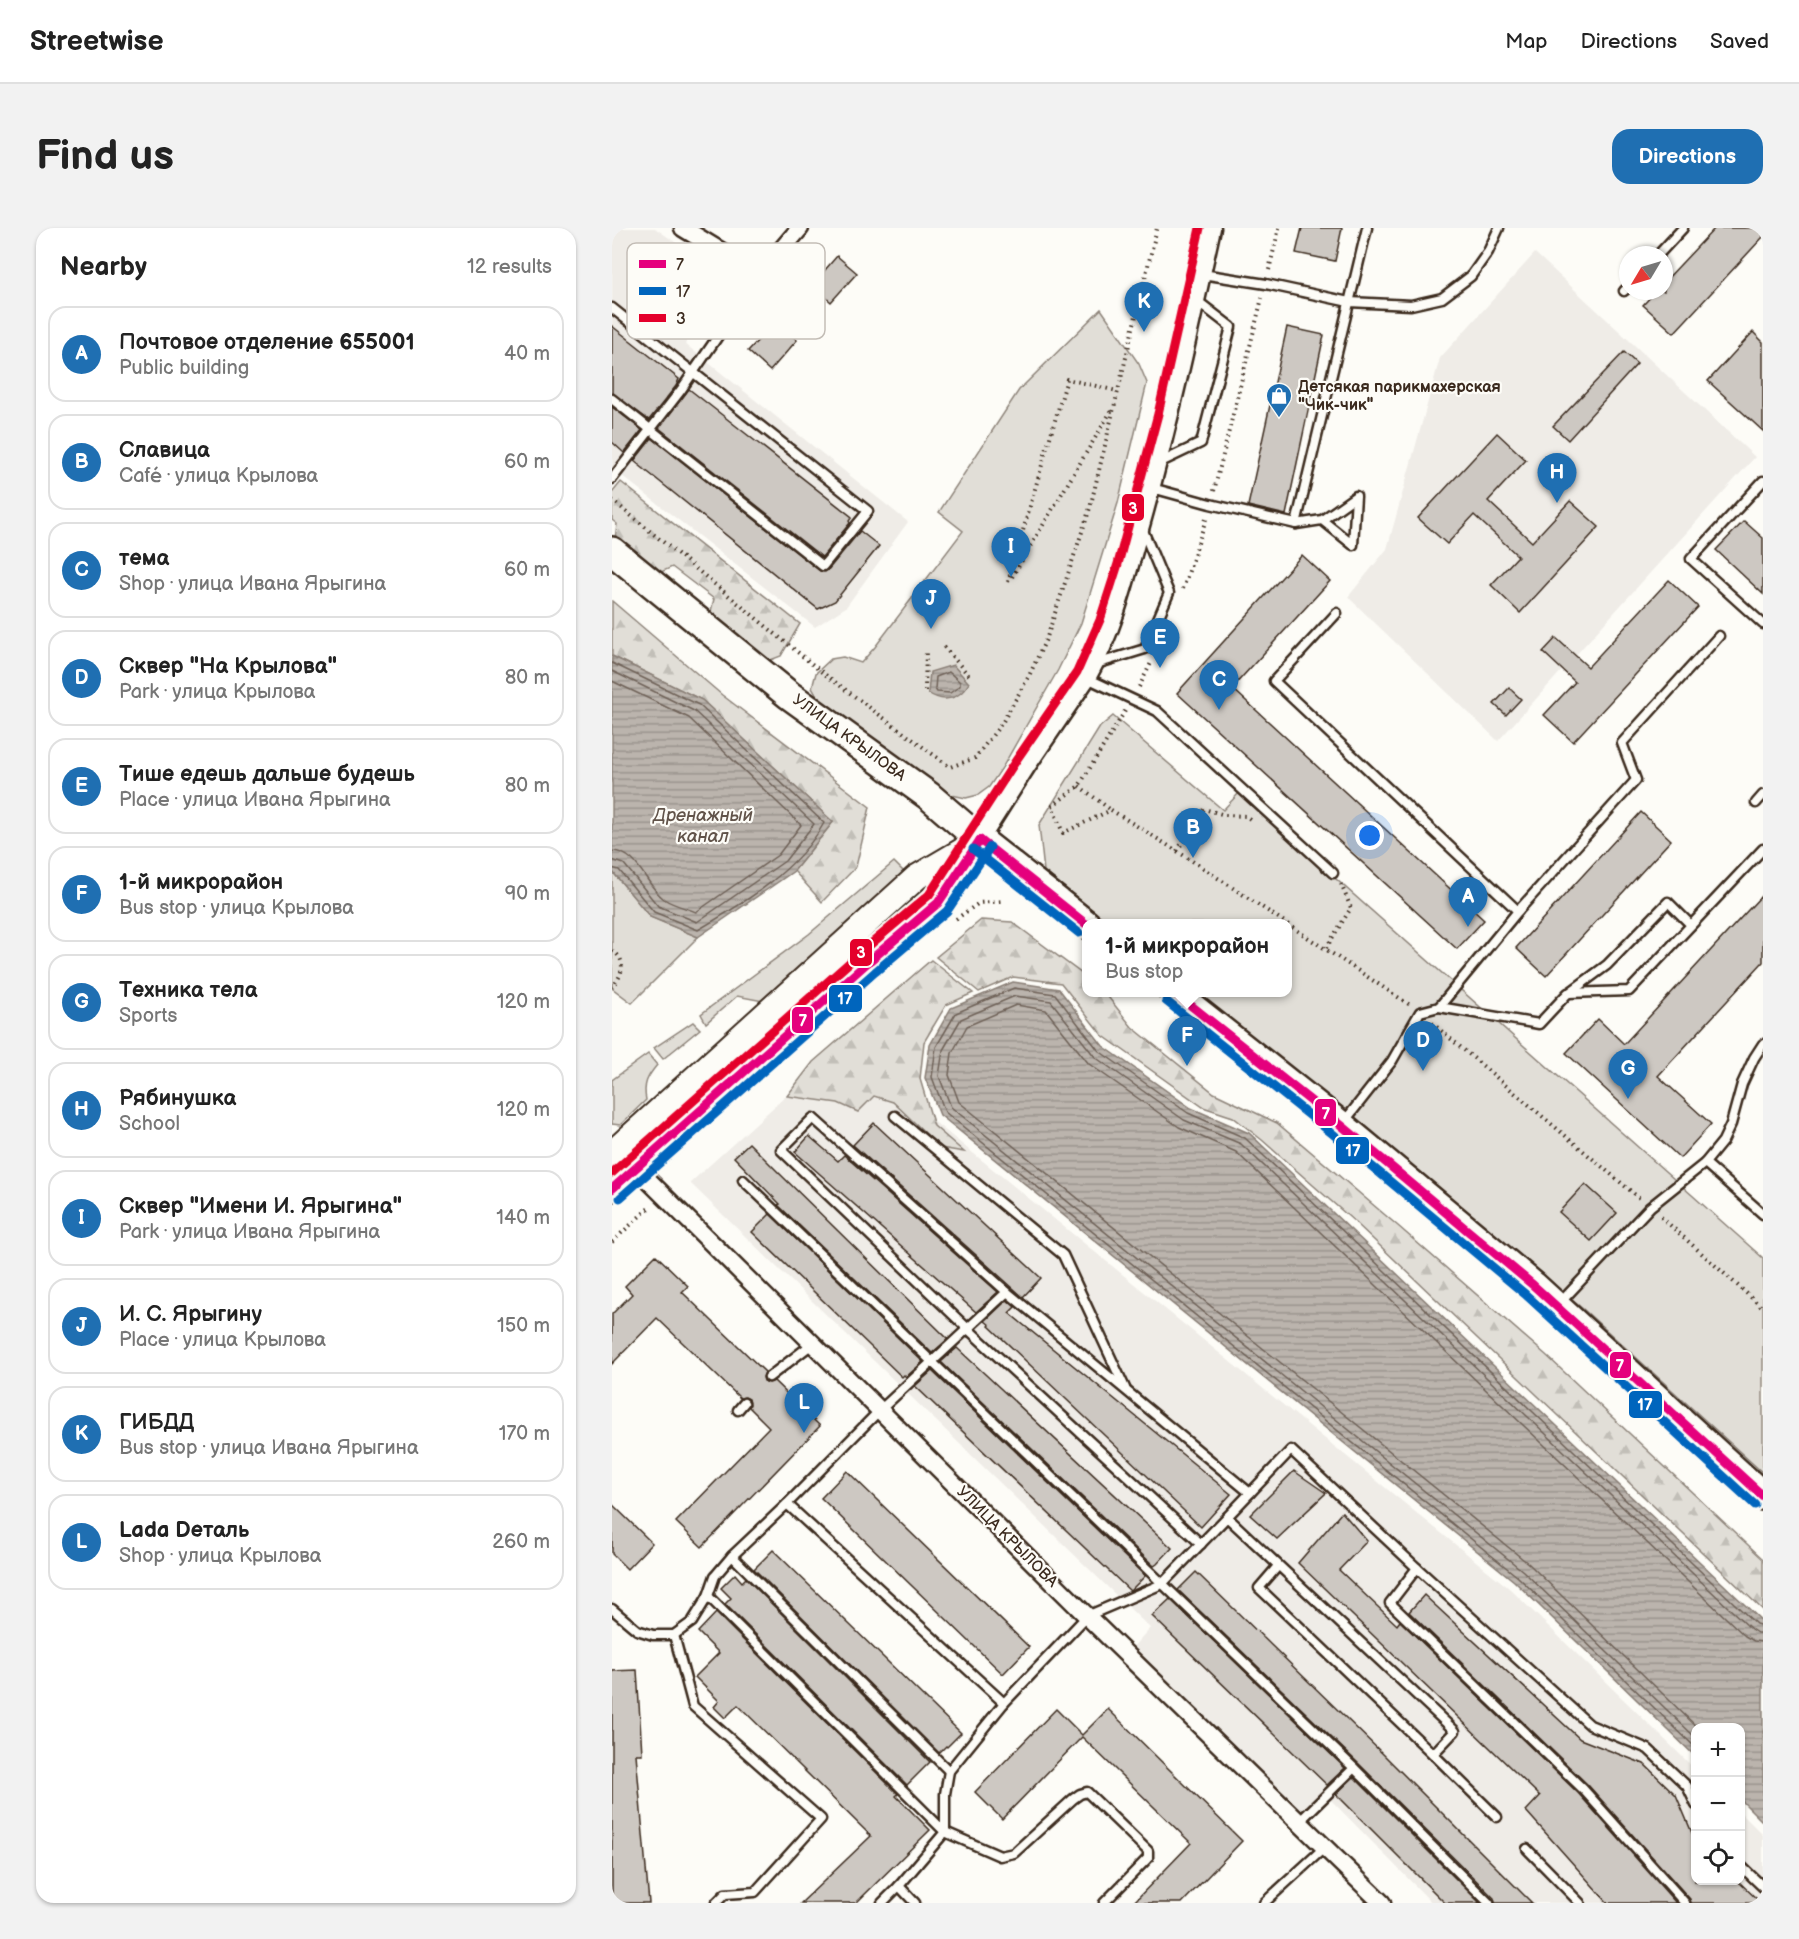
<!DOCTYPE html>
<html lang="en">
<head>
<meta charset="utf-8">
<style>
  :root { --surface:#fff; --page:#f2f2f2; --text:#222; --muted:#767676; --line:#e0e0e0; --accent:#1f6fb2 }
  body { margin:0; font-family:"Balsamiq Sans",sans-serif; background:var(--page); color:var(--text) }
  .controls { position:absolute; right:18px; bottom:18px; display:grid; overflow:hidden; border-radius:12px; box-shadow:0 2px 4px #0004 }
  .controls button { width:54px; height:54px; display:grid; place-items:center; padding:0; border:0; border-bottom:2px solid var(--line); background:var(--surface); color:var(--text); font:30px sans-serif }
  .compass { position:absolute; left:1007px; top:18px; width:54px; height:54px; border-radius:50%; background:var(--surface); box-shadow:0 2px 4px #0004; rotate:232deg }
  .you { position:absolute; left:758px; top:608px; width:21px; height:21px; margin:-15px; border:4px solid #fff; border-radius:50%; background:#1a73e8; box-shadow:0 0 0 9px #1a73e833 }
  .badge { display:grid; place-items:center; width:39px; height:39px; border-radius:50%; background:var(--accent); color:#fff; font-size:20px; font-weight:700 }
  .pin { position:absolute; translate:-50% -50px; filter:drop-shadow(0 2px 3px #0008) }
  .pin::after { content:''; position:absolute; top:32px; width:21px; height:18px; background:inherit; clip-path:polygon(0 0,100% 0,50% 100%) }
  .popup { position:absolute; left:470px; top:691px; width:210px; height:78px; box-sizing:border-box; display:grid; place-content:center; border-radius:12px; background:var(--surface); filter:drop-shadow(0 2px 4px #0005); font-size:20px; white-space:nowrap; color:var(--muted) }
  .popup b { font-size:22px; color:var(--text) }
  .popup::after { content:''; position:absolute; left:50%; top:100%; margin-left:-12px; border:12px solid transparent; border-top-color:var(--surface) }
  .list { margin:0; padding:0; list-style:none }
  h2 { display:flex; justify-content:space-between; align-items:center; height:78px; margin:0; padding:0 24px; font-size:26px }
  h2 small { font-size:20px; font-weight:400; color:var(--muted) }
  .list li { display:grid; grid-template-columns:39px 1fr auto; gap:18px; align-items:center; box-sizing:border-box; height:96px; margin:0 12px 12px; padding:0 12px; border:2px solid var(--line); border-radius:18px }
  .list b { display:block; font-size:22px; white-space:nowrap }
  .list p { margin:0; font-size:20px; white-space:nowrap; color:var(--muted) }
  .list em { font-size:20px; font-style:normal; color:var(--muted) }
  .icon { flex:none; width:33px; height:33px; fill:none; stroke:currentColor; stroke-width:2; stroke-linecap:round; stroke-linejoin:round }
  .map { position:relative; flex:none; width:1151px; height:1675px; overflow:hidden; border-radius:18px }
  header { display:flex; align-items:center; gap:36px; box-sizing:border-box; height:84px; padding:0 30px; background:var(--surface); border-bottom:2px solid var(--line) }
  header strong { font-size:28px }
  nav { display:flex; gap:33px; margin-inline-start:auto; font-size:21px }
  .intro { display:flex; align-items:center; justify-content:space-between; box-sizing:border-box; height:144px; padding:0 36px }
  h1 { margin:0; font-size:42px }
  .button { padding:15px 27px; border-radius:18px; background:var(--accent); color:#fff; font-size:21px; font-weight:700 }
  main { display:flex; gap:36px; padding:0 36px }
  aside { flex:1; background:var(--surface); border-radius:18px; box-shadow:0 2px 4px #0004 }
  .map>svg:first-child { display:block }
</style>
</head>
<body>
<header>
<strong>Streetwise</strong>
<nav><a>Map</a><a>Directions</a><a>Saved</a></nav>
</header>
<div class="intro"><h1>Find us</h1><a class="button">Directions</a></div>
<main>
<aside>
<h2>Nearby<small>12 results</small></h2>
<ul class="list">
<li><span class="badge">A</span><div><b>Почтовое отделение 655001</b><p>Public building</p></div><em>40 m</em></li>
<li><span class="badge">B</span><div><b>Славица</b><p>Café · улица Крылова</p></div><em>60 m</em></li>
<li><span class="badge">C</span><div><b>тема</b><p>Shop · улица Ивана Ярыгина</p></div><em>60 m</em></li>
<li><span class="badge">D</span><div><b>Сквер &quot;На Крылова&quot;</b><p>Park · улица Крылова</p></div><em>80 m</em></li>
<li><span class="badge">E</span><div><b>Тише едешь дальше будешь</b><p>Place · улица Ивана Ярыгина</p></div><em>80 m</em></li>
<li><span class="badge">F</span><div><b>1-й микрорайон</b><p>Bus stop · улица Крылова</p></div><em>90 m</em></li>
<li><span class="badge">G</span><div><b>Техника тела</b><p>Sports</p></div><em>120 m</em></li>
<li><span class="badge">H</span><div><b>Рябинушка</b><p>School</p></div><em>120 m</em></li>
<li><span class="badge">I</span><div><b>Сквер &quot;Имени И. Ярыгина&quot;</b><p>Park · улица Ивана Ярыгина</p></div><em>140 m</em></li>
<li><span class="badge">J</span><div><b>И. С. Ярыгину</b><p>Place · улица Крылова</p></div><em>150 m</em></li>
<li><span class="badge">K</span><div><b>ГИБДД</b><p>Bus stop · улица Ивана Ярыгина</p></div><em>170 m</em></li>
<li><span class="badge">L</span><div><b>Lada Dеталь</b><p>Shop · улица Крылова</p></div><em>260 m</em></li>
</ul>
</aside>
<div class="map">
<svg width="1151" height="1675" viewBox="0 0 1151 1675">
  <defs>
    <pattern id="forest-firs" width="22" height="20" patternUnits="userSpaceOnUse" patternTransform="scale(1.5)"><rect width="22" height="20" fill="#e1ded7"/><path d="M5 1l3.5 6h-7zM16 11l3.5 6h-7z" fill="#c2bfb8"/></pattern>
    <pattern id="water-rules" width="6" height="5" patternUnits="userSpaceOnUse" patternTransform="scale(1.5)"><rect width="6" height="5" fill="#bbb4ad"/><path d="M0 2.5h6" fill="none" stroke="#99938c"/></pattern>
  </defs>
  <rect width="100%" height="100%" fill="#fdfcf7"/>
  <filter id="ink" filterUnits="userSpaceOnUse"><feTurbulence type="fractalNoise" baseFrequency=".0167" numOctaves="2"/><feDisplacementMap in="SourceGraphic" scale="12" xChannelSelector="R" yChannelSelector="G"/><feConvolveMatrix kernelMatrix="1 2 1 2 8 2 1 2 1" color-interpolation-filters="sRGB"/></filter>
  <g filter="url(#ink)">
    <g fill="#efece7">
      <path d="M0,0H43L115,51L73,116L296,294L234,379L203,399L0,240Z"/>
      <path d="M923,25L1143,229L886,513L736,369L775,321L828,130Z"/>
      <path d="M229,818L897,1360L1083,1541L1084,1652H1128L1129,1585L1151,1607V1675H820L717,1570L696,1592L519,1421L538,1400L78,955Z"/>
    </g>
    <g fill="#e1ded7" stroke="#8e847a" stroke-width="1.5">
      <path d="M489,81L527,136L535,155L506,275L469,395L446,442L390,540L377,559L366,567L354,570L335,566L206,470L200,460L204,445L219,431L231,429L249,435L263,419L351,303L327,284L407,162Z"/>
      <path d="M501,488L611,582L627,565L1151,1030V1245L971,1081L725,877L584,765L676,764V696L497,695L432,643L427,597L488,499Z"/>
      <path d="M282,634L294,646L151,773L125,768L94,795L89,786L197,706Z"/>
      <path d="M0,643L38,689L86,709L20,775L0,760Z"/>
      <path d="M81,794L88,801L51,831L42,820Z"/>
      <path d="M36,826L45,837C35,849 31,856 34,872L8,897L0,896V852Z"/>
    </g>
    <g fill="url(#forest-firs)" stroke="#8e847a" stroke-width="1.5">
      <path d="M9,254L188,396L169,428L156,433L98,387L102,371L60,339L47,345L3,311L5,296L0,292V265Z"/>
      <path d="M0,373L110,467L258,579L244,639L210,674L182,643L221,594L90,472L0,428Z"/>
      <path d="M369,692L400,694L474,749V764L493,765L520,799L602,865L665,895L786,998L934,1127L1151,1331V1382L744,995L650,912L621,889L591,879L490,807L449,755L401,749L367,764L324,729Z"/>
      <path d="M319,732L361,765L334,777L312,814L308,851L322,898L352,924L329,920L281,874L262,868L246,884L226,875L175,868L201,834Z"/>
    </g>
    <g fill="url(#water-rules)" stroke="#887d74" stroke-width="1.5">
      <path d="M0,428L90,472L221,594L182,643L86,709L38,689L0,643Z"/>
      <path d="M341,437L357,455C348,471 332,476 316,465L318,444Z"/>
      <path d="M401,754L447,761L491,818L579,880L637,905L1151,1394V1594L1129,1572L1128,1500H1084L1083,1528L902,1353L328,887L313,850L318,817L339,780Z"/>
    </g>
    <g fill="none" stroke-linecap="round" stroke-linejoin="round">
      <g stroke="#6e6157" stroke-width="1.5">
        <path d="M0,435L87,477L212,595C185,643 132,675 86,702L42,684L7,642L0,640"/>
        <path d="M0,443L82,483L202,596L173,633L85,694L46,678L12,636L0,632"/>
        <path d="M337,444L348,454V458L338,465L325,464L323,461L324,449Z"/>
        <path d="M0,453L77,490L189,597L166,627L84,684C74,680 61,677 52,671C33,657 27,624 0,623"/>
        <path d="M1086,1500L917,1336L347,874L337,847L340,825L355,798L404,777L434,782L477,836L567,899L624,924L1133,1408L1142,1413L1151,1414"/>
        <path d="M1084,1510L911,1343L339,879L327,848L331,822L349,791L403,768L439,773L483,829L572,892L629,916L1139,1401L1145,1405H1151"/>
        <path d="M1084,1520L906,1349L333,884L320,849L324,819L344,785L402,760L443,766L487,823L576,885L633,910L1144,1396L1151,1398"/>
      </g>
    </g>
    <g fill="#cdc8c2" stroke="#3b2a1e" stroke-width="1.5">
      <path d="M690,0H730L723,33L684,25Z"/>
      <path d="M1103,0H1151V9L1062,105L1031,77L1044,63H1052V54Z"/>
      <path d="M225,28L245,45L219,74L200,57Z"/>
      <path d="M164,93L185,112L158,143L136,123Z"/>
      <path d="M0,98L67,151L64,158L37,192L0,165Z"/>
      <path d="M675,99L712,107L674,287L636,278Z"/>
      <path d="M1141,104L1151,114V203L1096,153Z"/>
      <path d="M1012,124L1025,136L956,212L941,198Z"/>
      <path d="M77,161L240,289L237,293L238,295L210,329L47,200Z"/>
      <path d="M0,179L30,202L12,225L0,214Z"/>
      <path d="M885,205L914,232L876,273L920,314L958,273L987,299L908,385L879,357L906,328L862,287L835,316L806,290Z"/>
      <path d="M40,210L208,343L213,344L216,342L248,303L267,318L223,373L206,381L22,233Z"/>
      <path d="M1132,293L1151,310V366L1104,322Z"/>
      <path d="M690,327L718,353L620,460L872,692L845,721L565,465Z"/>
      <path d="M1057,352L1086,379L961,514L932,487L963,454L931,424L944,410L976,439Z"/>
      <path d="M897,460L909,471L894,487L882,476Z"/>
      <path d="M1029,584L1059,612L934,748L904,720Z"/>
      <path d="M1151,666V734L1046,848L1099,896L1068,930L954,825L986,791L1012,816Z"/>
      <path d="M262,895L429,1050L411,1069L241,917Z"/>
      <path d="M197,908L226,933L232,927L386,1064L364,1084L183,924Z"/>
      <path d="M137,915L167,945L336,1111L320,1125L166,977L168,976L122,929Z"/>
      <path d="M973,956L1005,985L979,1013L947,984Z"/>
      <path d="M158,986L311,1134L294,1149L292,1147L290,1149L140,1004Z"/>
      <path d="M44,1027L76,1058L70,1064L153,1144L151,1149L152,1153L157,1155L162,1153L208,1198L90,1319L64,1294L157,1199L137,1179L138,1176L137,1171L133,1169L128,1170L45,1090L0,1136V1086L20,1066L13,1058Z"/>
      <path d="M395,1072L403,1079L397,1085L619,1266L589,1299L377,1098L378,1097L373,1093Z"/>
      <path d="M345,1120L560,1320L545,1336L542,1338L329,1134Z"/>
      <path d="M320,1143L533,1348L518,1363L303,1158Z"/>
      <path d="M235,1243L417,1419L391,1446L209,1270Z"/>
      <path d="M682,1243L714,1265L665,1311L638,1287Z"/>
      <path d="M0,1276L40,1315L15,1341L0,1326Z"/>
      <path d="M730,1284L755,1313L727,1342L785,1397L788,1393L966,1565L1064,1675H996L914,1583L928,1568L686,1335Z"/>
      <path d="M161,1322L349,1505L335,1519L334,1518L327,1525L142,1341Z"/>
      <path d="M584,1344L770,1525L920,1675H883L882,1670L746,1535L566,1362Z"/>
      <path d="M123,1346L130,1354L134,1350L318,1534L295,1557L113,1376L119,1370L109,1360Z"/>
      <path d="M812,1367L968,1511L1032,1536L1064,1567L1083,1612V1653H1126L1149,1675H1079L1078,1671L976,1557L797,1384Z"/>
      <path d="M558,1371L733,1540L715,1557L540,1388Z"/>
      <path d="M104,1385L286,1566L284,1568L318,1602L244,1675H189L259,1608L126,1477L113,1490L102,1479L107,1473L83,1449L107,1425L86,1404Z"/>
      <path d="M25,1442L30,1526H24L37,1675H0V1443Z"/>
      <path d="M444,1481L470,1507L496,1481L630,1613L570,1675H521L579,1615L470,1509L390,1591L363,1564Z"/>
      <path d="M742,1549L868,1675H833L724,1566Z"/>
    </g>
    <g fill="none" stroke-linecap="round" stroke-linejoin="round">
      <defs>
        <g id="lane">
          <path d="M1046,27L1071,0"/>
          <path d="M590,46L654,56L737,74L799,77L830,70L859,48L876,24L887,0"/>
          <path d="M1012,63L1016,59"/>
          <path d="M0,80L256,283L211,338L0,171"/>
          <path d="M547,235L589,215L619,99L584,72"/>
          <path d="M0,251L69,162L148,47"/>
          <path d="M1151,253L1079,331L1151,396"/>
          <path d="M540,260L598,276L684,296L710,292L741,317L744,268L710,292"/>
          <path d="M684,296L755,0"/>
          <path d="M725,385L662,453L906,683L827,779L808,784L780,833L732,894"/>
          <path d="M484,436L533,421L557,365L530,300"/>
          <path d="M475,450L545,483L721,645"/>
          <path d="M1144,575L1151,567"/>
          <path d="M906,683L1024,552L1010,515L1107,408"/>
          <path d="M957,765L995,737L1056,674L1079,697"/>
          <path d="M827,779L927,796L956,765L1017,763L1151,621"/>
          <path d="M283,888L451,1027L513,1160"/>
          <path d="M1093,935L1151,986"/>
          <path d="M131,952L742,1540L877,1675"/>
          <path d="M395,1064L201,890L169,922L356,1101L589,1316"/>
          <path d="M946,1077L1038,979L1093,935L1111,913L1119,896L1130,856L1142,830L1151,816"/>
          <path d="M157,1149L200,1116"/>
          <path d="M126,1182L132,1175"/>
          <path d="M638,1265L679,1222L805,1340L778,1375L971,1561L1073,1675"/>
          <path d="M175,1276L392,1475"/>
          <path d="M120,1328L337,1543"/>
          <path d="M805,1340L978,1497L1036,1521L1075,1558L1084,1577"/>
          <path d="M96,1368L333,1604L388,1628L402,1625L461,1571L468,1566L475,1564L536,1623V1630L492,1675"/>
          <path d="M0,1381L25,1402L41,1407H62L80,1394L96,1368L103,1348L120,1328L175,1276L267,1183L395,1064L638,1265L615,1289"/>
          <path d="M62,1407L81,1478L209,1591L143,1664L113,1666L104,1675"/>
          <path d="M821,1526L885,1589"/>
          <path d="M687,1594L742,1540"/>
          <path d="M915,1621L968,1675"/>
          <path d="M1128,1637L1151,1659"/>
          <path d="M287,1658L303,1675"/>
          <path d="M270,1675L287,1658L333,1604V1566L337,1543L392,1475L475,1388L550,1356L615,1289L843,1503L821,1526L647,1360L666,1338"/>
          <path d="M652,1675L713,1619"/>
        </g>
        <g id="street">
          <path d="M71,0L148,47L188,0"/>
          <path d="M368,612L415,538L475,450C501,404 514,352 528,301C556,202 578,101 600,0"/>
          <path d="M24,940L475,1388L770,1675"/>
        </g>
        <g id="secondary">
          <path d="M0,925L305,649L363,615"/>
          <path d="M0,961L255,735L326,675L368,612"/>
        </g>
        <g id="primary">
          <path d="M0,323L177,467L317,568L368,612L474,696"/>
          <path d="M561,764L729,897L921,1057L1151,1268"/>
        </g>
      </defs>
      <use href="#lane" stroke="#3b2a1e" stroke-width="13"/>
      <use href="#street" stroke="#3b2a1e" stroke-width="21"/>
      <use href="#secondary" stroke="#3b2a1e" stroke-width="28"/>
      <use href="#primary" stroke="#3b2a1e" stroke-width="32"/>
      <g stroke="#3b2a1e" stroke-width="4" stroke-dasharray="1.5 4.5" stroke-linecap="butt">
        <path d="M657,42L667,0"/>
        <path d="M602,263L650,70"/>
        <path d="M0,272L211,445L338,539L363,530L390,495L417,448L435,409L478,280L545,0"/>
        <path d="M400,349L501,180"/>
        <path d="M396,354L455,151L505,163"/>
        <path d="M571,361L595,288"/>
        <path d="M332,419L359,450"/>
        <path d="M527,459L540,433"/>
        <path d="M313,463L314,422"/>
        <path d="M513,483L467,558L440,578L451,605L499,582L565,623L798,777"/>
        <path d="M467,558L499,582"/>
        <path d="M565,623L592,581L613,587L634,588L638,591"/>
        <path d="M344,691L367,675L392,673"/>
        <path d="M714,720L739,680L729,656"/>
        <path d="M0,723C16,731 10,749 0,759"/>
        <path d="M820,795L1027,970"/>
        <path d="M1049,989L1151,1080"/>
        <path d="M0,1014L39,978"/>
      </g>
      <use href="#lane" stroke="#fdfcf7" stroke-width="8"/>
      <use href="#street" stroke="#fdfcf7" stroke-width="16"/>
      <use href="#secondary" stroke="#fdfcf7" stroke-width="24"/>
      <use href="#primary" stroke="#fdfcf7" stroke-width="27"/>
      <defs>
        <g id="bus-1">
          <path d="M368,612L474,696"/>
          <path d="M562,764L729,897L921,1057L1151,1268"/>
          <path d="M0,961L255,735L326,675L368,612"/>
        </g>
        <g id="bus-2">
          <path d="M361,621L467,705"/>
          <path d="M554,773L721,906L913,1066L1143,1277"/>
          <path d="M8,970L263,744L335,683L378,619"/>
        </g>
        <path id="bus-3" d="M0,945L247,726L317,667L405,531L465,444L488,392L506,336L546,186L588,0"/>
      </defs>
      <use href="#bus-1" stroke="#fdfcf7" stroke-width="14"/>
      <use href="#bus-2" stroke="#fdfcf7" stroke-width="14"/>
      <use href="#bus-3" stroke="#fdfcf7" stroke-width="14"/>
      <use href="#bus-1" stroke="#e5007d" stroke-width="9"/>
      <use href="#bus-2" stroke="#0065bd" stroke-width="9"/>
      <use href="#bus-3" stroke="#e4002b" stroke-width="9"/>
    </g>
  </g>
  <defs>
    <symbol id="shop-pin" viewBox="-11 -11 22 30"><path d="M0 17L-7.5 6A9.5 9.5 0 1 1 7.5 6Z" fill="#1f6fb2" stroke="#fdfcf7"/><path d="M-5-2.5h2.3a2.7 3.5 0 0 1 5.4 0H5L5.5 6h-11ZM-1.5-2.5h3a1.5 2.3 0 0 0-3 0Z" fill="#fff"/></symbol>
  </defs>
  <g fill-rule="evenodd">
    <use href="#shop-pin" x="652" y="153" width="30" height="40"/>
  </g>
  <g text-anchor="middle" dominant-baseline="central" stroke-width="4.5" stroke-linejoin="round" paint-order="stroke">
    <g font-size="16" font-weight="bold" fill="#3b2a1e" stroke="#fdfcf7" text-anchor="start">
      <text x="686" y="159">Детсякая парикмахерская<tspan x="686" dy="18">"Чик-чик"</tspan></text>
    </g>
    <g font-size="16" fill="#3b2a1e" stroke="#fdfcf7">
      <text transform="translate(237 510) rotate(36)">УЛИЦА КРЫЛОВА</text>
      <text transform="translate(395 1309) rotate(45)">УЛИЦА КРЫЛОВА</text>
    </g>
    <g font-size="18" font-style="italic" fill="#615349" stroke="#fdfcf7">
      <text x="91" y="587">Дренажный<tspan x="91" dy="21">канал</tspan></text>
    </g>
  </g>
  <rect x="15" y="15" width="198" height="96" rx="9" fill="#fdfcf7" stroke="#c3bdb6" stroke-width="1.5"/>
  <rect x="27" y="32" width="27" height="8" fill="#e5007d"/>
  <rect x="27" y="59" width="27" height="8" fill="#0065bd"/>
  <rect x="27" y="86" width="27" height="8" fill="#e4002b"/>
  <g font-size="16" fill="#3b2a1e">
    <text x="64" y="42">7</text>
    <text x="64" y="69">17</text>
    <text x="64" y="96">3</text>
  </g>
  <g stroke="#fdfcf7" stroke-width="2">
    <rect x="509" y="265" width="24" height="29" rx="6" fill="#e4002b"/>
    <rect x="237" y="710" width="24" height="29" rx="6" fill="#e4002b"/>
    <rect x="216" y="756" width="35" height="29" rx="6" fill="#0065bd"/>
    <rect x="179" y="778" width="23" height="28" rx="6" fill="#e5007d"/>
    <rect x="702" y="870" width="23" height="29" rx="6" fill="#e5007d"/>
    <rect x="723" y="908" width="35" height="29" rx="6" fill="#0065bd"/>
    <rect x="997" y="1123" width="23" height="28" rx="6" fill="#e5007d"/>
    <rect x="1016" y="1162" width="35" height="29" rx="6" fill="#0065bd"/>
  </g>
  <g font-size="16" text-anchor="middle" font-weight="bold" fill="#fff">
    <text x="521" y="286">3</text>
    <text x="249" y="730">3</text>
    <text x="233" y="776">17</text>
    <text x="191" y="798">7</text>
    <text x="714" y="891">7</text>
    <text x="741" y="928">17</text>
    <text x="1008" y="1143">7</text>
    <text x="1033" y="1182">17</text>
  </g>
</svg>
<div class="controls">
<button>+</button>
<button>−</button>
<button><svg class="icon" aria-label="locate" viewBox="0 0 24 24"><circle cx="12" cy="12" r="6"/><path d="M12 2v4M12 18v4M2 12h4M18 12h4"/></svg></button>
</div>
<svg class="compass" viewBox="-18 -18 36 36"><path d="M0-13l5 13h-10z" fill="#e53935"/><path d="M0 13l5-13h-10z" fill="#767676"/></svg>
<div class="you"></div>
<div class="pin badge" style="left:856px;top:699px">A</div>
<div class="pin badge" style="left:581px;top:630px">B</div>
<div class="pin badge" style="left:607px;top:482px">C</div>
<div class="pin badge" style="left:811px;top:843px">D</div>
<div class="pin badge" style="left:548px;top:440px">E</div>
<div class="pin badge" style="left:575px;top:838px">F</div>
<div class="popup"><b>1-й микрорайон</b>Bus stop</div>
<div class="pin badge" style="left:1016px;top:871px">G</div>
<div class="pin badge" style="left:945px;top:275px">H</div>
<div class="pin badge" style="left:399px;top:349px">I</div>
<div class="pin badge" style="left:319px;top:401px">J</div>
<div class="pin badge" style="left:532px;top:104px">K</div>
<div class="pin badge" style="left:192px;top:1205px">L</div>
</div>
</main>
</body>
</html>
